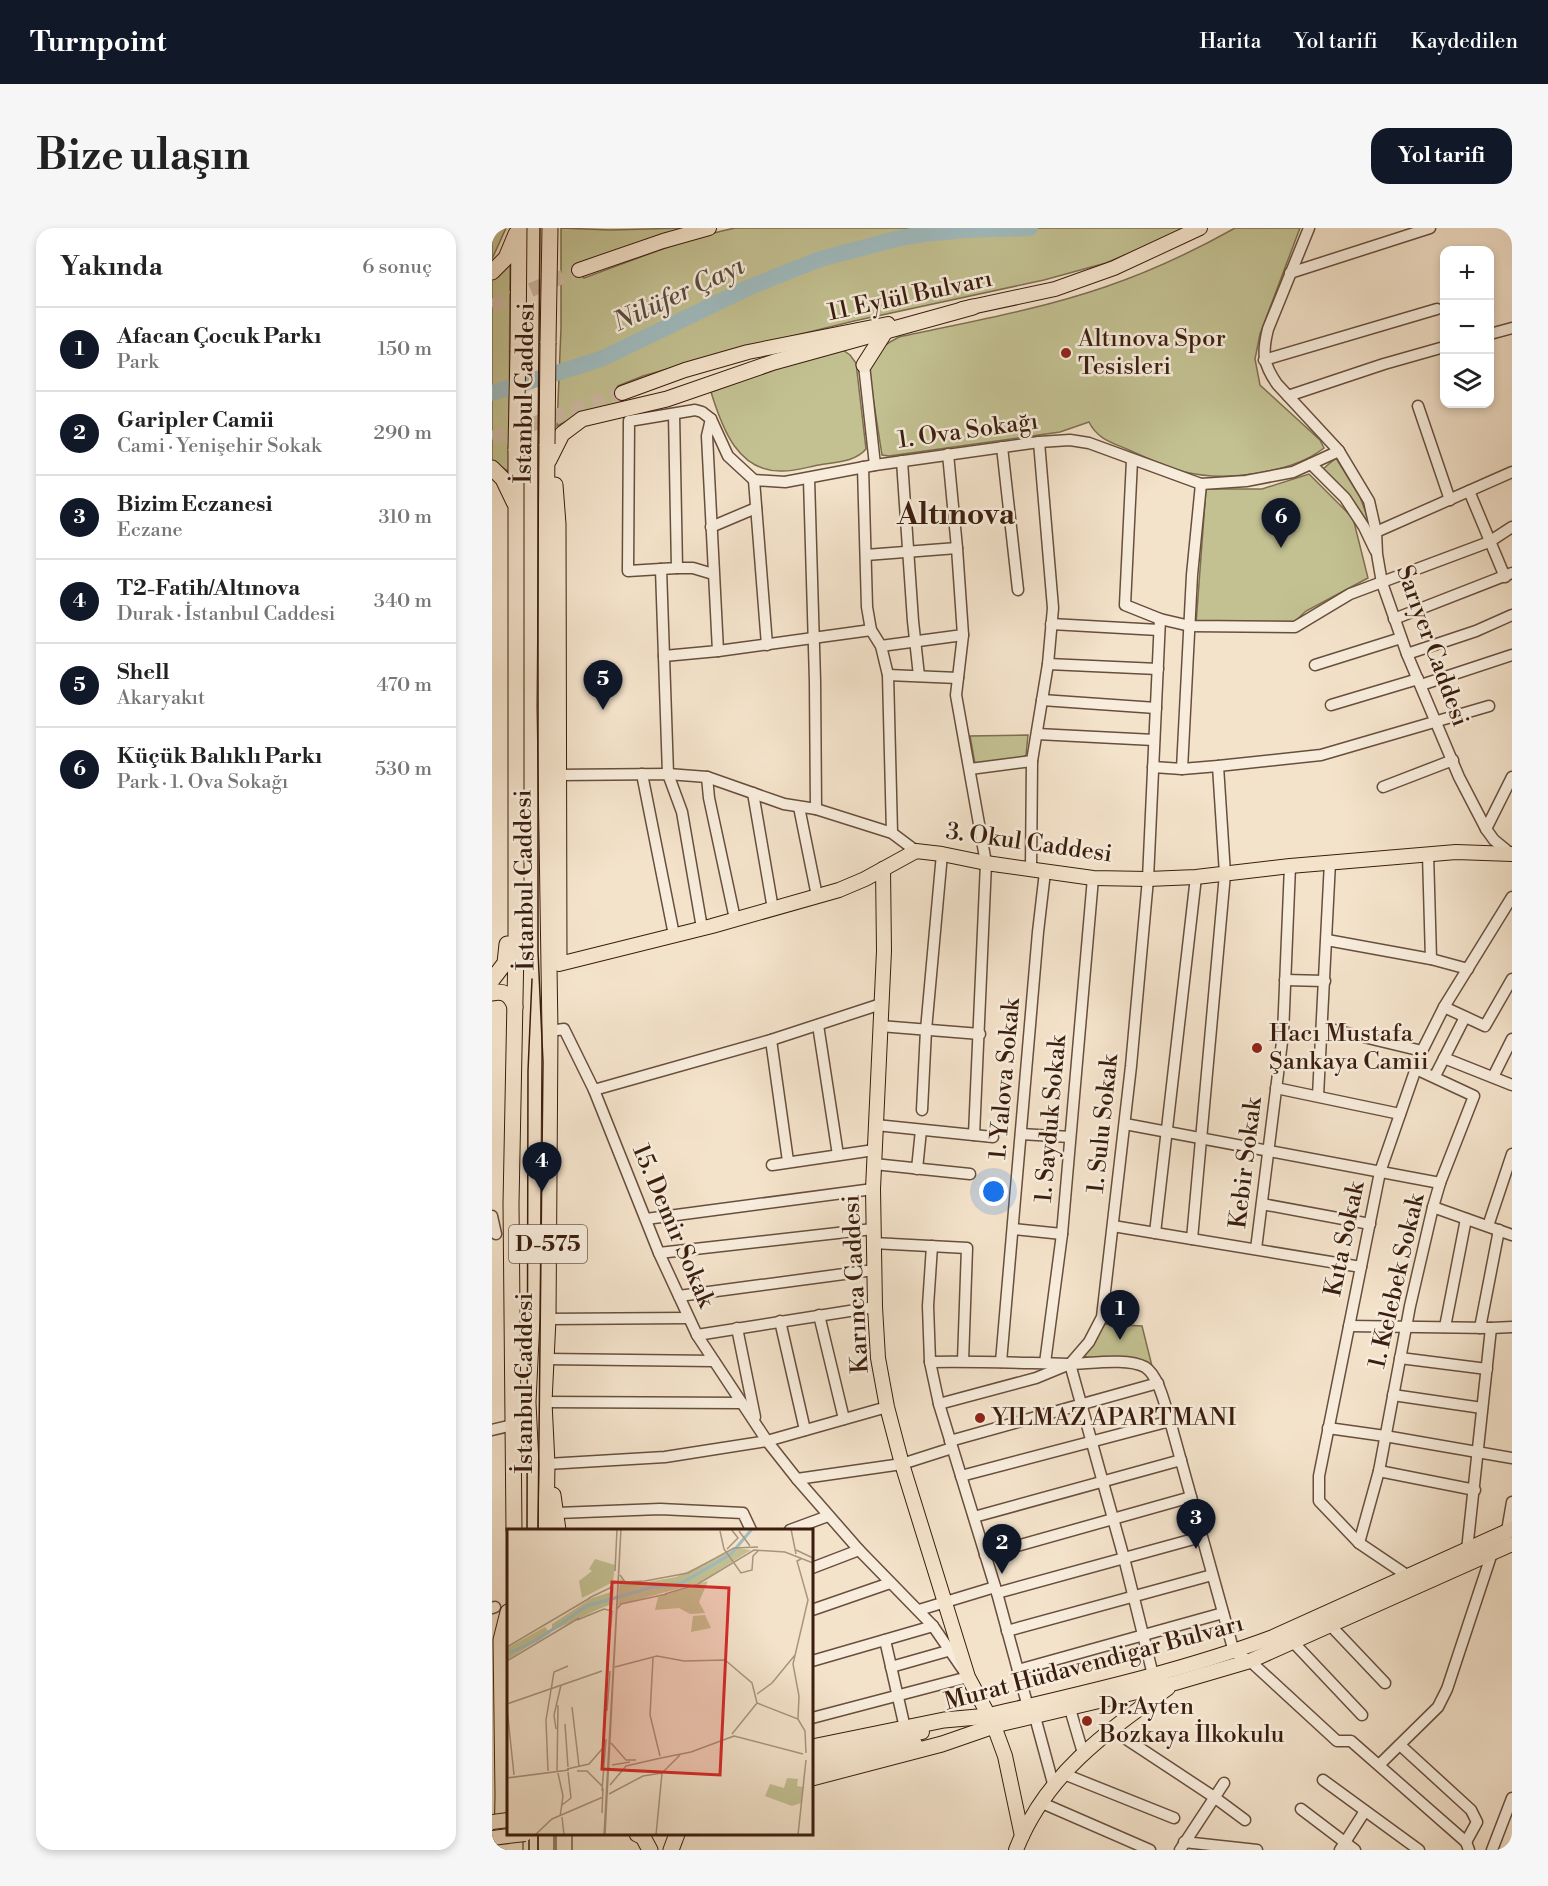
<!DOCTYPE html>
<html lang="tr">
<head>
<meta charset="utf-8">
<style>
  :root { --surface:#fff; --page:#f6f6f6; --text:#222; --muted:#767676; --line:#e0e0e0; --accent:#111827 }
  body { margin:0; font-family:"Libre Bodoni",serif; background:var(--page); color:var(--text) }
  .controls { position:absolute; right:18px; top:18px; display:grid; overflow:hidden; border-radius:12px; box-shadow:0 3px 9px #0003 }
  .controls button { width:54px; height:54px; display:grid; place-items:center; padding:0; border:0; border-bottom:2px solid var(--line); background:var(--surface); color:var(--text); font:30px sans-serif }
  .you { position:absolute; left:502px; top:964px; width:21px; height:21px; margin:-15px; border:4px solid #fff; border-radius:50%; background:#1a73e8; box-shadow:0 0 0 9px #1a73e833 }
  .badge { display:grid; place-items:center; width:39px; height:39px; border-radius:50%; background:var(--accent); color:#fff; font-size:20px; font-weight:700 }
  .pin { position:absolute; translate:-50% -50px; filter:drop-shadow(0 2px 3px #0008) }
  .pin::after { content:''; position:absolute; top:32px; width:21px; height:18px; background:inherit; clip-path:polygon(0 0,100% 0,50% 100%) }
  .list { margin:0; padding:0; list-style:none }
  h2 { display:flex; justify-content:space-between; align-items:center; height:78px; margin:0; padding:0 24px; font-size:26px }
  h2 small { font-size:20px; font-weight:400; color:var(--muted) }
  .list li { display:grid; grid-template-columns:39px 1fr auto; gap:18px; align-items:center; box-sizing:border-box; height:84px; padding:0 24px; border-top:2px solid var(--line) }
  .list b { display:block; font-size:22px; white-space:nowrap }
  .list p { margin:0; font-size:20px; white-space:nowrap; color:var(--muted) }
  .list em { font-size:20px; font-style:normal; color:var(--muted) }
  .icon { flex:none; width:33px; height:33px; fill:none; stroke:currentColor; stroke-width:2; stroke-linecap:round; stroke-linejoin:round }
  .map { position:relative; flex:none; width:1020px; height:1622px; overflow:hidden; border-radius:18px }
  header { display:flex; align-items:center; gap:36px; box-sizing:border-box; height:84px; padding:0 30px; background:var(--accent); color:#fff }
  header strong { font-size:28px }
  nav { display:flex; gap:33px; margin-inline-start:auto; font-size:21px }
  .intro { display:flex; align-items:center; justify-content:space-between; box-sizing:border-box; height:144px; padding:0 36px }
  h1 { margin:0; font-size:42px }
  .button { padding:15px 27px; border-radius:18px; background:var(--accent); color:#fff; font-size:21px; font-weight:700 }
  main { display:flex; gap:36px; padding:0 36px }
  aside { flex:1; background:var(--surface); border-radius:18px; box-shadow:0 3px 9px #0003 }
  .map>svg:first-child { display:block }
</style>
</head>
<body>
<header>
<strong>Turnpoint</strong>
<nav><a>Harita</a><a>Yol tarifi</a><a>Kaydedilen</a></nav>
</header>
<div class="intro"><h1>Bize ulaşın</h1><a class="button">Yol tarifi</a></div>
<main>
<aside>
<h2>Yakında<small>6 sonuç</small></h2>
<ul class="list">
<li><span class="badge">1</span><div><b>Afacan Çocuk Parkı</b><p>Park</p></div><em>150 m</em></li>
<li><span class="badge">2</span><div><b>Garipler Camii</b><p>Cami · Yenişehir Sokak</p></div><em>290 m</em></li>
<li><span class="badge">3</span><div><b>Bizim Eczanesi</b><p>Eczane</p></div><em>310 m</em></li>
<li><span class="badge">4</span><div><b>T2-Fatih/Altınova</b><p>Durak · İstanbul Caddesi</p></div><em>340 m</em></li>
<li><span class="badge">5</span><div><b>Shell</b><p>Akaryakıt</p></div><em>470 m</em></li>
<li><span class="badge">6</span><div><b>Küçük Balıklı Parkı</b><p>Park · 1. Ova Sokağı</p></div><em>530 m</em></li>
</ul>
</aside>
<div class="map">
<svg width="1020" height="1622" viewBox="0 0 1020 1622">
  <rect width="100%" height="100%" fill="#f4e3cb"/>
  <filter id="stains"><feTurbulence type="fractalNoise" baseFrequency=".00333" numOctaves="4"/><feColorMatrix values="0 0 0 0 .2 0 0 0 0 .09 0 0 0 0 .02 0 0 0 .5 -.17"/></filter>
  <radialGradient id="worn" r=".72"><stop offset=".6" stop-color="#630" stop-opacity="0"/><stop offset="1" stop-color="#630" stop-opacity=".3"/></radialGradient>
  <g fill="#c3c192" stroke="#7e6f50" stroke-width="1.5">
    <path d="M0,0H14L0,31Z"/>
    <path d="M69,0L118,2L194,0L86,38L92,50C142,32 191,11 243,0H696L614,35L552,52L362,93L235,124L151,148L126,158L132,175L87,187L65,198L69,100Z"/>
    <path d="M743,0H808L768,106L763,131L768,157L828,212L832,220C800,245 733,254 693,244C674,239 655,230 637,222C621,215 605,211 597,194L568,204L397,228L390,227L377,144C380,124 390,118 407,109C476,94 546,82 613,59C657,44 702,23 743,0Z"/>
    <path d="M18,36L17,244L0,233V52Z"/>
    <path d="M351,122L358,127L364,135L374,221C363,234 344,234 327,237C316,239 303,243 291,243C246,245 230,200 219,164L317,129Z"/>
    <path d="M844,230L868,269L879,298L876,300L831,241Z"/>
    <path d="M817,246L861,290L876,350L814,383L800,396H704L714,261H770Z"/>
    <path d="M536,507L534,527L530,530L483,536L478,508Z"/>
    <path d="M613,1096L650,1098L660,1138L594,1129L591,1126Z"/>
  </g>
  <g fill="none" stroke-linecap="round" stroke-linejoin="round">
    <path stroke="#a0bcc0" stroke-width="16" d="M0,165L109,131L258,59L328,31L408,10L432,6L473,2L538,0"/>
    <g stroke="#cfbba5" stroke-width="14" stroke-dasharray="14 7" stroke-linecap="butt">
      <path d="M0,78L87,42"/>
      <path d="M0,210L130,165"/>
    </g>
    <defs>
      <g id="minor">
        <path d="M817,0L776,101C770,125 771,136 785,156L847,223L877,273L884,304L885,326L890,355L915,426L967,549L994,601L1002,612L1018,625"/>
        <path d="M798,45L938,0"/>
        <path d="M998,106L1020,100"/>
        <path d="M772,132L945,81"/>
        <path d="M372,137L383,237"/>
        <path d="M796,168L892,136L952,119"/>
        <path d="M926,178L958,272"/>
        <path d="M182,186L185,340L169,341L176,546L190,584L210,700"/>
        <path d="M510,219L526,362"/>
        <path d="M640,232L633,377L668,391L698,398L803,399L858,366L997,314L1020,299"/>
        <path d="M410,233L421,393L427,448"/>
        <path d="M819,236L853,270L872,299L883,322"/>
        <path d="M371,239L375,379L379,402L389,418L396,447L400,605"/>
        <path d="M317,251L323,453L324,581"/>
        <path d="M262,252L275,417"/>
        <path d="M977,263L1013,349"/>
        <path d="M219,299L264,280"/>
        <path d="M884,304L1020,244"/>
        <path d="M374,327L465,320"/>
        <path d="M185,340H201L221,346"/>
        <path d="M169,341L136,343L137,193L203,182L210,184L219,191L236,228L262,252L293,254L383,237L547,214L578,212L597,215L709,256L754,253L801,244L847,223"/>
        <path d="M902,391L1020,345"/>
        <path d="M559,396L667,402"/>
        <path d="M471,407L464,467L494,635L482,907"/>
        <path d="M389,418L471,407L465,320L456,226"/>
        <path d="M226,423L379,402"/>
        <path d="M915,426L984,403L1020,387"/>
        <path d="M172,428L226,423L215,208L219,191"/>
        <path d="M556,436L666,441"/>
        <path d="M823,437L909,410"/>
        <path d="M396,447L466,450"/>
        <path d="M929,457L1020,427"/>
        <path d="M550,472L664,480"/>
        <path d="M839,477L926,451"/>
        <path d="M545,506L662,512"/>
        <path d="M661,539L690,541L726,538L829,527L997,478"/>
        <path d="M478,541L540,533L556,436L561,380L547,214"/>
        <path d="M690,541L700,347L709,256"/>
        <path d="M150,546L182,707"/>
        <path d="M65,547L176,546L215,549L292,576L324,581L400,605L424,623"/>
        <path d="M215,549L217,570L243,691"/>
        <path d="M891,559L961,532"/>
        <path d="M261,565L281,681"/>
        <path d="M307,579L325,668"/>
        <path d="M994,601L1020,549"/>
        <path d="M936,626L939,731"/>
        <path d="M539,642L540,533"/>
        <path d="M835,712L939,731L976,741"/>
        <path d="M793,752L833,753"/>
        <path d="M952,779L993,798L1020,751"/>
        <path d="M326,797L346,927"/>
        <path d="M388,798L488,806"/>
        <path d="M830,799L930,823"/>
        <path d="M58,803L72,801L102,862L167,1025L205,1107L275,1213L305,1251L367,1322L441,1398L476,1449L320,1490"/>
        <path d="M279,812L296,933"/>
        <path d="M952,830L1020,857"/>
        <path d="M943,848L973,789"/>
        <path d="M1001,849L1020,811"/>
        <path d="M784,860L908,886"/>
        <path d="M102,862L279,812L389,776"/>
        <path d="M826,868L838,634"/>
        <path d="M430,882L434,802L450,626"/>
        <path d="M633,896L948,955"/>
        <path d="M384,897L501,909"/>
        <path d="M529,906L578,909"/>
        <path d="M382,936L478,946"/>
        <path d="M280,937L382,922"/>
        <path d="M425,941L429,902"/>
        <path d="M770,976L878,996"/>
        <path d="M941,979L1020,1007"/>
        <path d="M0,988L4,1006"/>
        <path d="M154,991L381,961"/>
        <path d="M621,998L869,1039"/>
        <path d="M996,998L1020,926"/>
        <path d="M521,1001L570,1006"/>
        <path d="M663,1005L704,649"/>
        <path d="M700,1011L733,646L726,538"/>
        <path d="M381,1015L475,1020L471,1133"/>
        <path d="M440,1018L436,1078L438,1134L447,1176L505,1365L536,1479"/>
        <path d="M764,1021L791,806L798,638"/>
        <path d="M167,1025L381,1001"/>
        <path d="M187,1068L382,1042"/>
        <path d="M327,1087L352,1191"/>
        <path d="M56,1091L196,1090"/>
        <path d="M288,1093L313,1202"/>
        <path d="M857,1098L999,1100L1020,1099"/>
        <path d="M953,1099L974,991"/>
        <path d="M245,1100L263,1189"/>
        <path d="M988,1100L1007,1002"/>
        <path d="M205,1107L383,1079"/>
        <path d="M908,1130L995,1141"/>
        <path d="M54,1131L222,1133"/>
        <path d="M438,1134C484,1133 529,1135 575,1136C596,1136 635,1129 653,1139C667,1148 673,1178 678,1193L742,1424L758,1433L845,1513H859L974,1614L977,1622"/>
        <path d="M509,1134L546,704L553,644"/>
        <path d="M553,1135L570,1006L601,650"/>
        <path d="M578,1136L632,1330L661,1447"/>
        <path d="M901,1167L990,1180"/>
        <path d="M52,1174L250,1175"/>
        <path d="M447,1176L544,1150L578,1136L597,1114L610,1089L639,838L656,651L668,391"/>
        <path d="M836,1200L893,1208L1020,1230"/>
        <path d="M0,1202L21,1197"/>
        <path d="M458,1213L666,1155"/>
        <path d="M55,1236L173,1229L275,1213L395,1179"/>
        <path d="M887,1243L983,1262"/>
        <path d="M469,1248L678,1193"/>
        <path d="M305,1251L410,1236L460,1220"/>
        <path d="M65,1285L168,1281L251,1285L259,1302"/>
        <path d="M482,1289L689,1232"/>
        <path d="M298,1302L336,1288"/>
        <path d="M1015,1303L1020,1274"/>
        <path d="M867,1315L887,1243L918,1078L941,979L948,955L982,868L924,841"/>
        <path d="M975,1322L999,1100"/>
        <path d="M493,1327L699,1269"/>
        <path d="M320,1340L367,1322"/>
        <path d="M916,1348L867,1315L827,1273V1248L888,944L930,823L952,779L1020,669"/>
        <path d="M505,1365L709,1309"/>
        <path d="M0,1380L3,1379"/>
        <path d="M320,1382L398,1355"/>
        <path d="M427,1382L503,1359"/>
        <path d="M838,1397L893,1455"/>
        <path d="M515,1403L720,1347"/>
        <path d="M393,1412L413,1500"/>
        <path d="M801,1414L870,1487"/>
        <path d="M320,1433L441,1398"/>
        <path d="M399,1439L459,1422"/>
        <path d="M526,1442L731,1385"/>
        <path d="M578,1481L591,1525"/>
        <path d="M543,1489L562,1559"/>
        <path d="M619,1501L722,1569L753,1592"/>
        <path d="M908,1517L979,1582L985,1594L974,1614"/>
        <path d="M887,1537L946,1479L955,1461L1000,1325"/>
        <path d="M572,1546L682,1590"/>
        <path d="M831,1552L927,1622"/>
        <path d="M550,1575L658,1622"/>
        <path d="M809,1581L863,1622"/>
        <path d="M692,1614L765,1622"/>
        <path d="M688,1622L732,1555"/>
        <path d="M848,1622L873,1583"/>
        <path d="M1000,1622L1020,1570"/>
      </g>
      <g id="major">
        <path d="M87,42L171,13L217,0"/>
        <path d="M470,81L563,61L622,40L708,0"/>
        <path d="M130,165L193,142L256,124L396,96"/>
        <path d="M391,641L392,723L381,961L383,1079L386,1130L395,1179L410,1236L476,1449L497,1488"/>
        <path d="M67,736L220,698L347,662L373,651L424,623L450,626L494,635L601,650L656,651L704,649L798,638L964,624L1020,626"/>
        <path d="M489,1489C587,1466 687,1444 781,1409L1020,1301"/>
        <path d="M502,1498L513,1528L530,1608"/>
        <path d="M492,1500L683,1455L758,1433L1020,1316"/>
        <path d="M320,1530L430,1504"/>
        <path d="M320,1541L423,1516"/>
        <path d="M524,1622C553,1547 614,1504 676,1460"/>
      </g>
      <g id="highway">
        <path d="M0,44L14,30L24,6"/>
        <path d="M56,115L58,0"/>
        <path d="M26,122L27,0"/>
        <path d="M372,137L393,104"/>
        <path d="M57,232L70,206L90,191L175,171L282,134L481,79"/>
        <path d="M0,240L11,251L22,274"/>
        <path d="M63,257L66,296L67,731"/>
        <path d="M0,752L13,735L15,716"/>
        <path d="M0,765C12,762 19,767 23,779"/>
        <path d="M61,1267L66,1302"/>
        <path d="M22,1302L19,976L24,720V221"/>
        <path d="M54,1302L55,1236L52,1174L56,1091L58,803L53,479L55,216"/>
        <path d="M320,1519L452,1492L497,1488"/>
        <path d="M320,1550L450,1516L502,1498"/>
        <path d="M23,1606V1622"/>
        <path d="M54,1606V1622"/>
        <path d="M72,1606V1622"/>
        <path d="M145,1606L151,1609L158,1622"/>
        <path d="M10,1622L11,1567L9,1412L16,1384"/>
        <path d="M179,1622L185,1606"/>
      </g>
    </defs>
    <use href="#minor" stroke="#684e3d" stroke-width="13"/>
    <use href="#major" stroke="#3a1d0e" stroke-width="16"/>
    <use href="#highway" stroke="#3a1d0e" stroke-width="17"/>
    <use href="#minor" stroke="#f8eddd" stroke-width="10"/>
    <use href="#major" stroke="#f4e3cb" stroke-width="14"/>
    <use href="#highway" stroke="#f4e3cb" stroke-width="15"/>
    <g stroke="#3a1d0e" stroke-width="1.5">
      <path d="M35,1302L36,843L40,751"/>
      <path d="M46,1302L51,834L46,723V223L48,0"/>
      <path d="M37,1606V1622"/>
      <path d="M46,1606V1622"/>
    </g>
    <defs>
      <g id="major-bridge">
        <path d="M0,1594L16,1592"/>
        <path d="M0,1610L33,1606"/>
      </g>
      <g id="highway-bridge">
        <path d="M55,216L56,115"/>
        <path d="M24,221L26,122"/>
      </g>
    </defs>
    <use href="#major-bridge" stroke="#3a1d0e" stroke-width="16" stroke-linecap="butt"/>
    <use href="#highway-bridge" stroke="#3a1d0e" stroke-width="17" stroke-linecap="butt"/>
    <use href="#major-bridge" stroke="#f4e3cb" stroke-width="14"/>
    <use href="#highway-bridge" stroke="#f4e3cb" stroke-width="15"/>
  </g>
  <g fill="#8f2418" stroke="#f8eddd" stroke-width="2">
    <circle cx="574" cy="125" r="6"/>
    <circle cx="765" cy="820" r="6"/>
    <circle cx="488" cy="1190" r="6"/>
    <circle cx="595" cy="1493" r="6"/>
  </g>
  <g text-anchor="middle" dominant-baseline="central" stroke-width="5" stroke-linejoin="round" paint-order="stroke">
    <rect fill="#f8eddd" stroke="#735b4c" stroke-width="1.5" x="17" y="997" width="78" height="38" rx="4.5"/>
    <g font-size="22" font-weight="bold" fill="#3a1d0e">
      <text x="56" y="1016">D-575</text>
    </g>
    <g font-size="24" fill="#3a1d0e" stroke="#f8eddd">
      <text transform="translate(418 68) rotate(-12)">11 Eylül Bulvarı</text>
      <text transform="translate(33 165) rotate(-89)">İstanbul Caddesi</text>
      <text transform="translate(476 203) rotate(-8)">1. Ova Sokağı</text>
      <text transform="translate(940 418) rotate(70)">Sarıyer Caddesi</text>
      <text transform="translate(537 615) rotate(8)">3. Okul Caddesi</text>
      <text transform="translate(33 652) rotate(-91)">İstanbul Caddesi</text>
      <text transform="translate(513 851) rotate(-85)">1. Yalova Sokak</text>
      <text transform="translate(559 891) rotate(-85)">1. Sayduk Sokak</text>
      <text transform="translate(611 896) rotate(-84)">1. Sulu Sokak</text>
      <text transform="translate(754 935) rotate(-83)">Kebir Sokak</text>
      <text transform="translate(181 998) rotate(67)">15. Demir Sokak</text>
      <text transform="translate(853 1011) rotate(-78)">Kıta Sokak</text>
      <text transform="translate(905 1053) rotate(-77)">1. Kelebek Sokak</text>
      <text transform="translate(364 1056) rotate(-93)">Karınca Caddesi</text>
      <text transform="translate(33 1155) rotate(-90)">İstanbul Caddesi</text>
      <text transform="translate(602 1435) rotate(-15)">Murat Hüdavendigar Bulvarı</text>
    </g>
    <g font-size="24" fill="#3a1d0e" stroke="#f8eddd" text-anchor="start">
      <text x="586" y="111">Altınova Spor<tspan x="586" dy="28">Tesisleri</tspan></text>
      <text x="777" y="806">Hacı Mustafa<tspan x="777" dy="28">Şankaya Camii</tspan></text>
      <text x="500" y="1190">YILMAZ APARTMANI</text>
      <text x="607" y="1479">Dr.Ayten<tspan x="607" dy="28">Bozkaya İlkokulu</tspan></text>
    </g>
    <g font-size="26" font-style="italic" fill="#594d43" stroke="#f8eddd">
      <text transform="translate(187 66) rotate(-25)">Nilüfer Çayı</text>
    </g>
    <g font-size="30" font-weight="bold" fill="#3a1d0e" stroke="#f8eddd">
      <text x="464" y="287">Altınova</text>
    </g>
  </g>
  <g transform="translate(15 1301)">
    <rect width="306" height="306" fill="#f4e3cb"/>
    <path d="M230,19L244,21L192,54L111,76L113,50L130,55L169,48ZM88,30L108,36L106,53L75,69L72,52L85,42L82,40ZM201,52L192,73L198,84L183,85L172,79L148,81L151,68ZM107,57L105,81L103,76L94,79L45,102V95L85,69L104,63ZM198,86L204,99L184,103L186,87ZM38,98L43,104L0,131V119ZM280,249L291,250L290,257L296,258L294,274L285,277L258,267L263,255L277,259Z" fill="#c3c192"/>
    <path fill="none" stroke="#a0bcc0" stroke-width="3" d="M0,125L30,111L80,77L146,58L173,55L224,25L245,0"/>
    <path fill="none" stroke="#aa947f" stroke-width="1.5" d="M284,0L289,25M213,2L217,20L234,44L245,41L246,27L251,22M232,2L243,17M220,20L231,9L224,0M289,21L306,29M108,42L110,0M113,46L118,53L138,52M138,52L181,44L227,19L251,18M158,65L191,55L247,21L278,23L306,34M82,69L103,59L108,52M110,80L114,75L160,65M70,91L97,80L105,82L100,140M0,118L83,69M146,129L143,186L153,227M0,132L72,89M108,138L150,127L177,132L218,131L245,154L250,174M250,165L265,154L288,126M250,174L291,190L298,202L299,224M0,175L95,142M65,178L72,237M0,179L7,246M100,182L103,142M291,190L292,167L286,135L301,71L290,32L294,30M58,195L61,238M49,200L47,186L54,156M225,205L250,174M227,207L296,225M104,214L119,231H129M154,229L184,223L227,207L222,209M105,236L123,233M60,240L82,235L96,219M41,242L39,191L47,143L61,137M70,242H80L95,257M50,243L51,176M51,244L56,267L53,288M0,249L62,241M103,256L119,237L154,229M95,262L99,210M102,265L136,247L155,244M55,276L64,269L61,243M95,284L96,259M55,288L57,306M28,306L45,290L96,268M97,306L114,0M98,306L114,0M149,306L155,244L173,226M291,306L299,231"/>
    <path fill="#d62828" fill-opacity="0.15" stroke="#d62828" stroke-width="3" d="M105,53L222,59L213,246L95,240Z"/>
    <rect width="306" height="306" fill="none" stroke="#3a1d0e" stroke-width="3"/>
  </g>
  <rect width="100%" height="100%" filter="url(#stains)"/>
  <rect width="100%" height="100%" fill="url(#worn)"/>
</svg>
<div class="controls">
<button>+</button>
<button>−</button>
<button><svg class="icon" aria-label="layers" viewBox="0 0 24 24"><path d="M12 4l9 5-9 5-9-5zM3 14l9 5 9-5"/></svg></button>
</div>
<div class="you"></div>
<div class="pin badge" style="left:628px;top:1112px">1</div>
<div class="pin badge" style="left:510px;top:1346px">2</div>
<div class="pin badge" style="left:704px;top:1321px">3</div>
<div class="pin badge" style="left:50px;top:964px">4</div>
<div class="pin badge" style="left:111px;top:482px">5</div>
<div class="pin badge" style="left:789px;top:320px">6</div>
</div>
</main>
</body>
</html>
